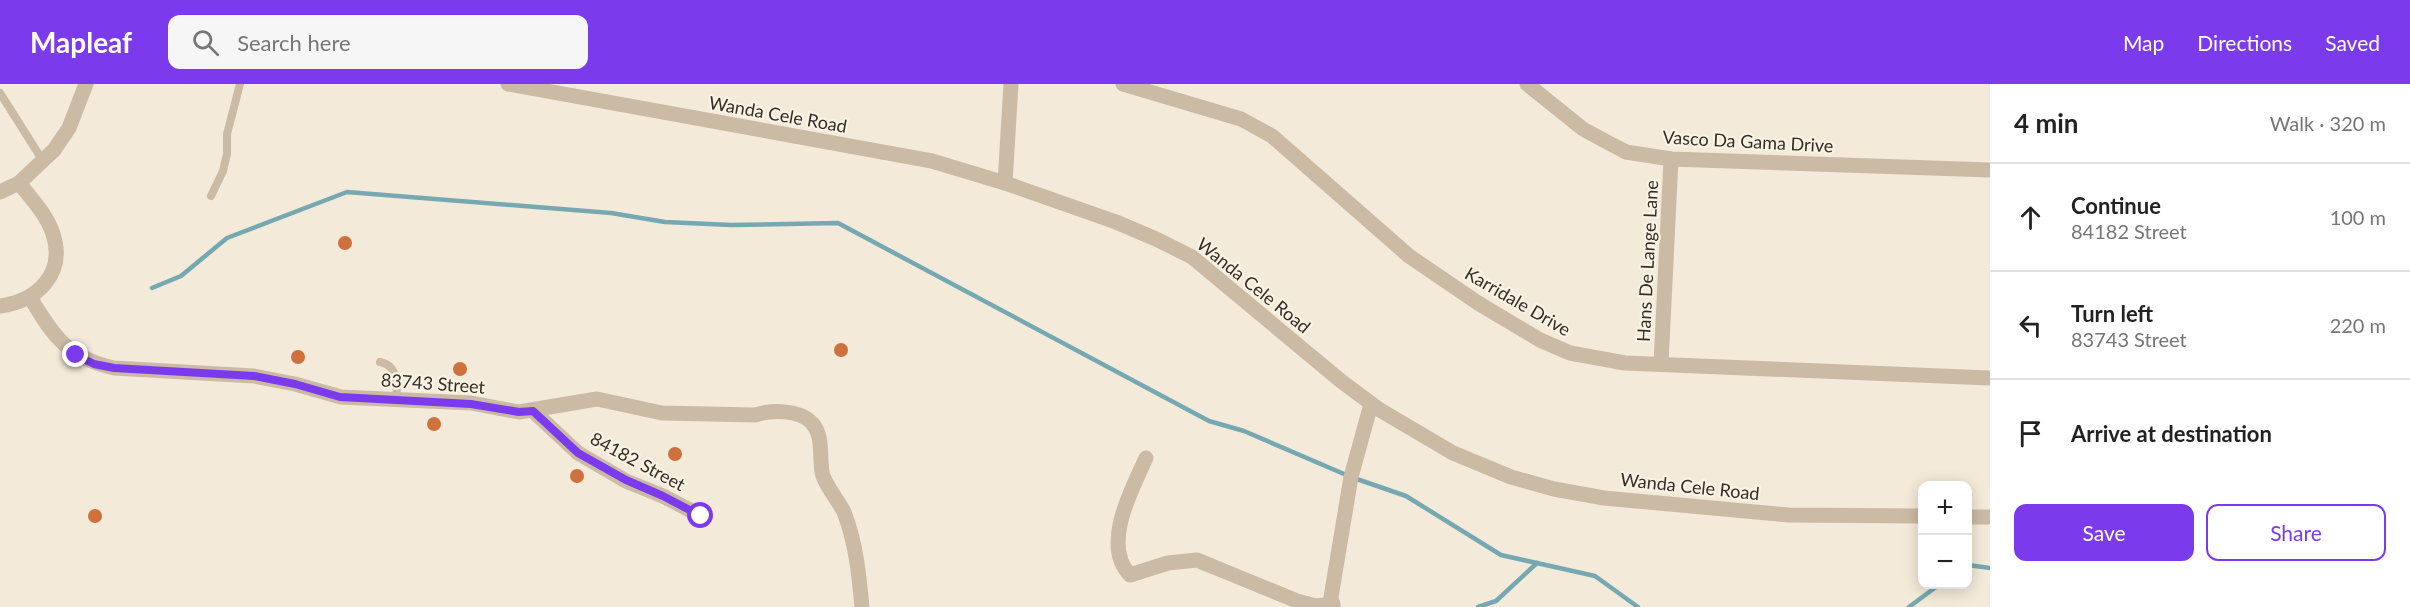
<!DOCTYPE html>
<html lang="en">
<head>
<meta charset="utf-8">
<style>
  :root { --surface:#fff; --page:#f6f6f6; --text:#222; --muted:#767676; --line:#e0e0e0; --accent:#7c3aed }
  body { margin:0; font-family:Lato,sans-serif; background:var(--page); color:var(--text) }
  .controls { position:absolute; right:18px; bottom:18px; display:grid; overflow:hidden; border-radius:12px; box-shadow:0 3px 15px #0003 }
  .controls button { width:54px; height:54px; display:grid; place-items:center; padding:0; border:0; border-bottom:2px solid var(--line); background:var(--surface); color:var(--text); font:30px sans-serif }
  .stop { position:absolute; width:18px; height:18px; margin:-14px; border:4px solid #7c3aed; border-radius:50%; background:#fff }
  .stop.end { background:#7c3aed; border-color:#fff; box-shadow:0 2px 6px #0008 }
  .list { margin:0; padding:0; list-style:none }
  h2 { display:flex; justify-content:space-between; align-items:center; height:78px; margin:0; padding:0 24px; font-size:26px }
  h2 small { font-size:20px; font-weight:400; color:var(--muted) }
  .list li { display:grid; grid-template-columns:39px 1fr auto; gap:18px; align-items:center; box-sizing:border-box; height:108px; padding:0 24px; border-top:2px solid var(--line) }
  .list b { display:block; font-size:22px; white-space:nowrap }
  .list p { margin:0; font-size:20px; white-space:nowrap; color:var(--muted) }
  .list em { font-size:20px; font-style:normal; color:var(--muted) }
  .actions { display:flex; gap:12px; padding:18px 24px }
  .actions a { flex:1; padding:14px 0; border:2px solid var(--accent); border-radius:12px; text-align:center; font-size:21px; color:var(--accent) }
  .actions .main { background:var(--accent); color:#fff }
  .icon { flex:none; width:33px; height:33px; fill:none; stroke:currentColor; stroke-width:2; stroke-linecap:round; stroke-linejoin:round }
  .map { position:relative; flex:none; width:1990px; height:523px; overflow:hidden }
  header { display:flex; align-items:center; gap:36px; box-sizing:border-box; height:84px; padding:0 30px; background:var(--accent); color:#fff }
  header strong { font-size:28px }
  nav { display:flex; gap:33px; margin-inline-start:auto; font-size:21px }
  .search { width:420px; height:54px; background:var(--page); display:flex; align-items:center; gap:15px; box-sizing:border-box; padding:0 21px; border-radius:12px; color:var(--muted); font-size:22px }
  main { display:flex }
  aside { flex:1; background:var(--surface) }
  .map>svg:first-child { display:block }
</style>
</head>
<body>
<header>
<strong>Mapleaf</strong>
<div class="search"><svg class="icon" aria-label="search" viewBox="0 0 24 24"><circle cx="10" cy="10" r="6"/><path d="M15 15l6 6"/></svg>Search here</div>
<nav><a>Map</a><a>Directions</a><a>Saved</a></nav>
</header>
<main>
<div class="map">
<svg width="1990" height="523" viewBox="0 0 1990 523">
  <rect width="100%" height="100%" fill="#f3ead9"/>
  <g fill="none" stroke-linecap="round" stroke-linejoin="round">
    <g stroke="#76a8b2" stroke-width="4.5">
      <path d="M152,204L181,192L227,154L347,108L611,129L665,138L731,141L838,139L1209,337L1244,347L1351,393L1406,412L1501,471L1595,492L1638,523"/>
      <path d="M1968,481L1990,484"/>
      <path d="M1478,523L1496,517L1537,479"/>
      <path d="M1909,523L1940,500"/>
    </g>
  </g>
  <g fill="#ce713c">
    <circle cx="345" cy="159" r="7"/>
    <circle cx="841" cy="266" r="7"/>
    <circle cx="298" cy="273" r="7"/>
    <circle cx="460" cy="285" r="7"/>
    <circle cx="434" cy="340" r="7"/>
    <circle cx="675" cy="370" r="7"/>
    <circle cx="577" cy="392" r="7"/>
    <circle cx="95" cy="432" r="7"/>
  </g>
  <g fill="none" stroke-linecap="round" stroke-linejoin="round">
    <g stroke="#ccbba4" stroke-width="8">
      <path d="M0,9L43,77"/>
      <path d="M211,112L223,87L227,70V50L240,0"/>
      <path d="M380,278C399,282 396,300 397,315"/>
    </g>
    <g stroke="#ccbba4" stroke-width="15">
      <path d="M508,0L932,77L1005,99L1116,138L1156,155L1192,173L1341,297L1380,326L1453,369L1511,393L1554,405L1604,414L1788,431L1922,432"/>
      <path d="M1123,0L1241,35L1272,52L1409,172L1478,219L1540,256L1570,269L1625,279L1990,294"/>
      <path d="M1527,0L1583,45L1607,58L1626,68L1671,75L1990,86"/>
      <path d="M1005,99L1011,0"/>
      <path d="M0,108L19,99"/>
      <path d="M30,213C53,252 68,274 114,284L254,292L295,300L341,313L471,319L519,328L597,315L662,329L755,331C771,326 799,325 812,339C825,354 818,375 823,392C828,405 838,416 844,428C856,459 859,491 862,523"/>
      <path d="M1661,280L1671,75"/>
      <path d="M533,327L578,369L626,397L663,412L701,432"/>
      <path d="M1146,374C1132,405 1101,461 1130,491L1168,479L1197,476L1297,517L1316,522L1333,520"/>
      <path d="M1968,433H1990"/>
      <path d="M1333,523L1331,513L1351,393L1371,320"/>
    </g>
    <path stroke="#ccbba4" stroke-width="15" d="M0,222C37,217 66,190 53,150C47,131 31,114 19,99L54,66L69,44L86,0"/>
  </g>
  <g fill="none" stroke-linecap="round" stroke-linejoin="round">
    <path stroke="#7c3aed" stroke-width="8" d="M76,271L94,280L114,284L254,292L295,300L340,313L471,320L519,328L533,327L578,369L626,396L663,412L701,432"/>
  </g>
  <g text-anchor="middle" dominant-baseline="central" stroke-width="4.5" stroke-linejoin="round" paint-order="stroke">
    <g font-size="18" fill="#362d26" stroke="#faf3e5">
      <text transform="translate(778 30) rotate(10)">Wanda Cele Road</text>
      <text transform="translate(1748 57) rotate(3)">Vasco Da Gama Drive</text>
      <text transform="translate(1647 177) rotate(-87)">Hans De Lange Lane</text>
      <text transform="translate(1254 201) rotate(39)">Wanda Cele Road</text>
      <text transform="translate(1518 217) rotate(30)">Karridale Drive</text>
      <text transform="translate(433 299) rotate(4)">83743 Street</text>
      <text transform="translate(638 377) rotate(28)">84182 Street</text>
      <text transform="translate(1690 402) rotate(6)">Wanda Cele Road</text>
    </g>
  </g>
</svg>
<div class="controls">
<button>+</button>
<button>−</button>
</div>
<div class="stop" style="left:701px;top:432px"></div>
<div class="stop end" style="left:76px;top:271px"></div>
</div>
<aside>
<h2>4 min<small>Walk · 320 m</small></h2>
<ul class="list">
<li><svg class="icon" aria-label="ahead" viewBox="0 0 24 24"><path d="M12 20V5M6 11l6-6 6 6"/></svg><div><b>Continue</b><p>84182 Street</p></div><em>100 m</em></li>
<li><svg class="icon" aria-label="left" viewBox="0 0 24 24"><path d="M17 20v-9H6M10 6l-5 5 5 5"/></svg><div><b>Turn left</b><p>83743 Street</p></div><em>220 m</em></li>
<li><svg class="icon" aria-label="arrive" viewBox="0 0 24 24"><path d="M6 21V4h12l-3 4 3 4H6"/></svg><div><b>Arrive at destination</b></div></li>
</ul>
<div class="actions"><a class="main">Save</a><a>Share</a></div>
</aside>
</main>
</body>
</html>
